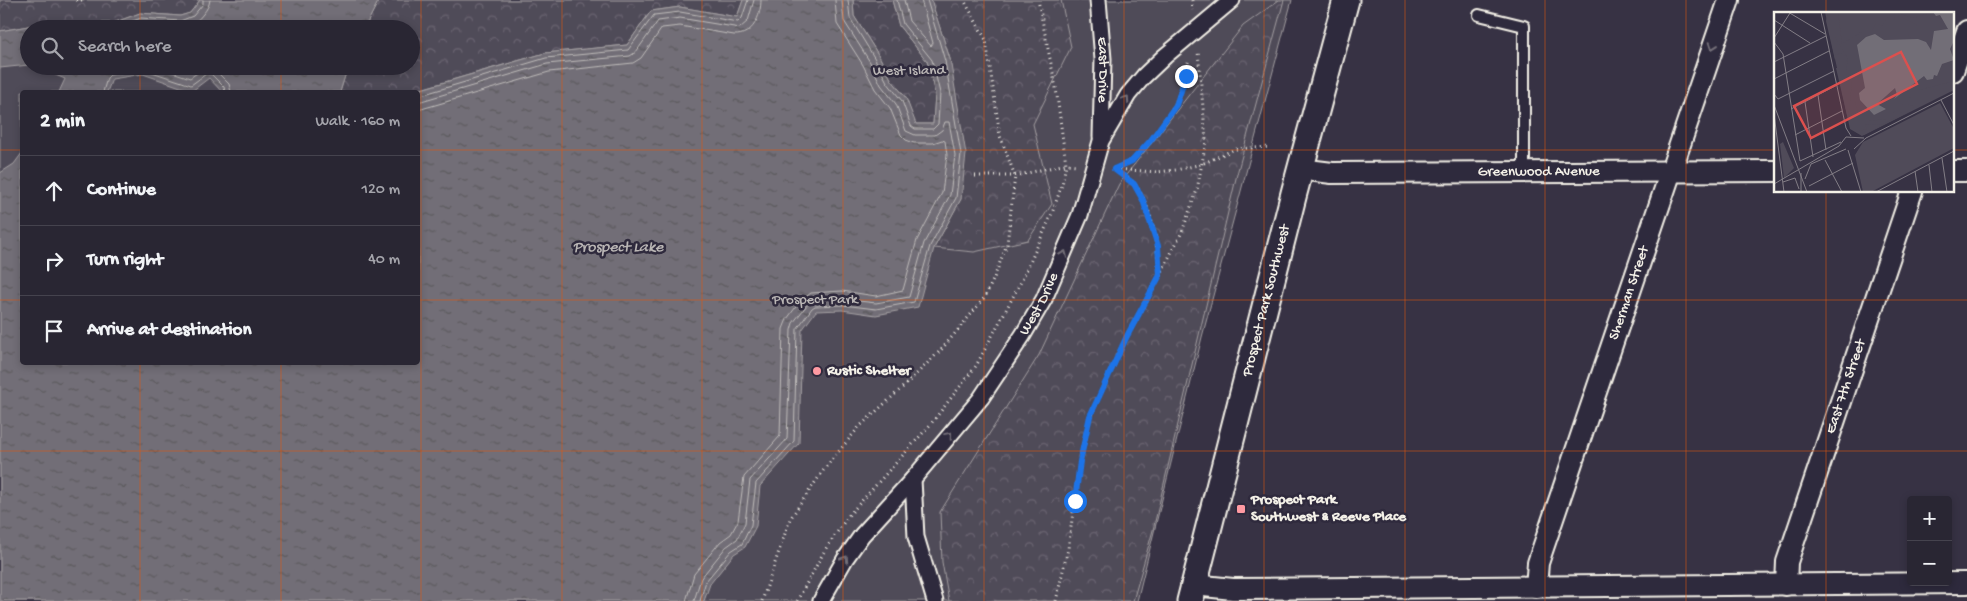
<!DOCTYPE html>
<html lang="en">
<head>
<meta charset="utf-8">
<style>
  :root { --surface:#292633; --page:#312e3b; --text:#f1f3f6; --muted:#a5a5ac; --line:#45434e }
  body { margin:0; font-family:"Gochi Hand",sans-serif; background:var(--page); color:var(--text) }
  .controls { position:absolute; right:15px; bottom:15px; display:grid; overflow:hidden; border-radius:5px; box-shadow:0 2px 8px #0003 }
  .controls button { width:45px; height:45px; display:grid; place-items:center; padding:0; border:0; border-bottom:1px solid var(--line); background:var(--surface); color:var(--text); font:25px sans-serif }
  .stop { position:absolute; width:15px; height:15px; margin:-11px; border:4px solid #1a73e8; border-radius:50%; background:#fff }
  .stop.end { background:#1a73e8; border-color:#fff; box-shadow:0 1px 5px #0008 }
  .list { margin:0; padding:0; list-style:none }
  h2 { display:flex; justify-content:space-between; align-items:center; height:65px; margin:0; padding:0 20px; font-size:21px }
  h2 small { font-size:16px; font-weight:400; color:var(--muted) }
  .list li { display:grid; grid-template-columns:32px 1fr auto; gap:15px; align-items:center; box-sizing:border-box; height:70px; padding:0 20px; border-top:1px solid var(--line) }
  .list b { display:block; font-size:19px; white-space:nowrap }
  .list em { font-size:16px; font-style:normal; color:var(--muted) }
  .icon { flex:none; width:28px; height:28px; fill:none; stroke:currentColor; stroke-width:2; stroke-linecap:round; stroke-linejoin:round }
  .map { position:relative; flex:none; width:1967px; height:601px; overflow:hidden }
  .search { position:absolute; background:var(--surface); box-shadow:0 2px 8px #0003; left:20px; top:20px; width:400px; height:55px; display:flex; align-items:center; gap:12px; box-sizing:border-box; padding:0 18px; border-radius:28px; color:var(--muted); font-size:19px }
  .panel { position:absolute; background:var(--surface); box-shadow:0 2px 8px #0003; left:20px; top:90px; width:400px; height:275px; border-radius:5px }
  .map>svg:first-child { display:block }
</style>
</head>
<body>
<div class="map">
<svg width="1967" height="601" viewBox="0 0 1967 601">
  <defs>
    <pattern id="forest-crowns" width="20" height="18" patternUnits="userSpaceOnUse" patternTransform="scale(1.25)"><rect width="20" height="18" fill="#504b59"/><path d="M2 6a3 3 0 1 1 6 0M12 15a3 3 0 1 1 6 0" fill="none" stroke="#6a6571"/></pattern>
    <pattern id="water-ripples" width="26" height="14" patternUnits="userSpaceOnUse" patternTransform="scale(1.25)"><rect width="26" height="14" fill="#726e77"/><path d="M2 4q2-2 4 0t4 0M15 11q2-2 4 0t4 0" fill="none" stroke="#5b595c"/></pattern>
  </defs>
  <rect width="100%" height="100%" fill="#373244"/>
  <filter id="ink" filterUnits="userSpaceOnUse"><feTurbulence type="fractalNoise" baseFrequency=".02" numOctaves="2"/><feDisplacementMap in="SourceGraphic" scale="10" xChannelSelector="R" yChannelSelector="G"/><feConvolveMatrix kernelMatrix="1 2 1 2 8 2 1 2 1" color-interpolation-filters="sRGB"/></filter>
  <g filter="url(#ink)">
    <path fill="#504b59" stroke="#a29ea0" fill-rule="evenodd" d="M0,0H1292L1202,337L1137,601H0ZM29,29H411V66H29ZM22,92H418V362H22Z"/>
    <g fill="url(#forest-crowns)" stroke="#a29ea0">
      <path d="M0,0H200L190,13L180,16L140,13L113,23H45L0,31Z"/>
      <path d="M379,0H743L737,17L680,7L651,11L627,45L545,53L410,92H340L348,66H411V29H364Z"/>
      <path d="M853,0H892L899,26L927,61L935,94L933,124H915L906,98L891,79L879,56L854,16Z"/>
      <path d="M931,0H1061L1071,47L1033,124L1052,204L1028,240L974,252L934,248L961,199L950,59Z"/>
      <path d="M1279,0H1284L1237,174L1153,530L1133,601H949L942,562L940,512L1039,355L1119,184L1243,26Z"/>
    </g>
    <g fill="url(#water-ripples)" stroke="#a6a2a4">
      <path d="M200,0H379L364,29H29V65L0,68V31L45,23H113L140,13L180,16L190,13Z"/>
      <path d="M743,0H853L854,16L879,56L891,79L906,98L916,124H933L935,94L927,61L899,26L892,0H931L950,59L966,154L961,199L934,248L918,307L876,315L842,310L816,311L802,330L799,443L760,486L756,526L745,547L734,554L710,584L704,601H0V173L14,164L22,153V362H418V92H411L545,53L627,45L651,11L680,7L737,17Z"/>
      <path d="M34,66H348L340,92H222L209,78L192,91L143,74L112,79L107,92H59L65,79Z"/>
    </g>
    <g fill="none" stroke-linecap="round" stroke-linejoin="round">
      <g stroke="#c0bdbb" stroke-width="1">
        <path d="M848,0L850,18L875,59L887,82L902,101L911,126L915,129H933L938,124L940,93L932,60L903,24L897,0"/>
        <path d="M904,0L909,21L931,46L933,43L921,0"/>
        <path d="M42,29L114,28L141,18L180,21L193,16L203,4V0"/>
        <path d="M130,29C134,27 138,25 141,24C164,20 185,38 203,14C207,9 209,6 210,0"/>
        <path d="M155,66L190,78L204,68H213L229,84L231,92"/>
        <path d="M103,92L107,78L110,75L143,69L191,85L206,74H211L224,87L225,92"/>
        <path d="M418,96L546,58L628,50L654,15L680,12L738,22L742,18L748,0"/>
        <path d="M418,102L547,64L630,56L636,52L658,21L680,18L740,28L748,21L754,0"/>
        <path d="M418,110L549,72L633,63L641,58L662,28L680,26L734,35C753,36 761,16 761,0"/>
        <path d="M686,601L694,574L720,542L731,534L738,521L744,477L780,436L783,329L787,319L801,300L811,293L842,291L876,296L903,290L917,240L942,193L947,155L945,141L942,140L933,143H914L906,140L901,135L890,108L875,89L863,65L837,24L835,0"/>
        <path d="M694,601L701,578L726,547L737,539L745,523L750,480L787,439L791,330L793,323L807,305L813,300L842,299L876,303L909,297L924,243L950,195L955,155L949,122H945L942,130L935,135H915L906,131L896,104L881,85L870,62L844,21L842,0"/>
        <path d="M700,601L706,581L731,551L742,544L751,525L756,483L794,441L797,329L812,308L815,306L843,305L876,309L914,302L930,246L956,198L961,154L945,61L927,0"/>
      </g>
      <defs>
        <path id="service" d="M1479,15L1524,26V172"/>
        <g id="pedestrian">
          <path id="s1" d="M1098,0L1103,59L1101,137"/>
          <path d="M913,479L916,537L935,601"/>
          <path id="s2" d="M821,601L845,559L862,535L913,479L981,398L1023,335L1044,299L1080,215L1101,141L1128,95L1144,76L1165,56L1232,0"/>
        </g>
        <g id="minor">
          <path d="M1953,71L1967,31"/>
          <path id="s3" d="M1300,169L1332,173L1776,171"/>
          <path d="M1953,171H1967"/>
          <path d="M1194,585L1233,589L1967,583"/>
          <path id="s4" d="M1786,585L1787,562L1912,191"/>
          <path id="s5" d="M1536,587L1538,563L1542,551L1729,0"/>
        </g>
        <g id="tertiary">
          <path id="s6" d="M1190,601L1294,193L1346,0"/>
        </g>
      </defs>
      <use href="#service" stroke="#f4f1e8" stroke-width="14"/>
      <use href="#pedestrian" stroke="#f4f1e8" stroke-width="19"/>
      <use href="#minor" stroke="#f4f1e8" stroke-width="24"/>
      <use href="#tertiary" stroke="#f4f1e8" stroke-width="29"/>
      <g stroke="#f4f1e8" stroke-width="3" stroke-dasharray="1 4" stroke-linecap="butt">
        <path d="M76,0H82"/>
        <path d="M1192,0L1193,10"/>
        <path d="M1114,169L1132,161L1151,141L1176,105L1189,59"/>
        <path d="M1115,169L1157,172L1176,170L1202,164L1235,149L1270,147"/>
        <path d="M1115,170C1120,174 1129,178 1134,184C1152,205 1158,247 1160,274"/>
        <path d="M975,176H1015L1066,164L1078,165"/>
        <path d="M762,601L790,519L825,468L859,427L903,387L941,350L972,313L985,297L994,278L1007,244L1015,176L1000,136L986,40L964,0"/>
        <path d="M797,601L825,550L849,515L930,425L976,366L1022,280L1051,216L1062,185L1066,164L1056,88L1038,0"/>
        <path d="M1056,601L1068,549L1080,461L1090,417L1127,336L1146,302L1182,232L1197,190L1206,141L1198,51"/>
      </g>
      <use href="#service" stroke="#2f2a3d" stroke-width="10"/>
      <use href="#pedestrian" stroke="#2f2a3d" stroke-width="15"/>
      <use href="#minor" stroke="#2f2a3d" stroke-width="20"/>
      <use href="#tertiary" stroke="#2f2a3d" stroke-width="25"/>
    </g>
    <defs><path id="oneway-chevron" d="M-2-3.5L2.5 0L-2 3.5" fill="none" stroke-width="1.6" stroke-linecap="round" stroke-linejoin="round" transform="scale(1.25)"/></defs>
    <g stroke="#747079">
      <use href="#oneway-chevron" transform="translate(1713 46) rotate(109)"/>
      <use href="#oneway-chevron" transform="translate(1126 99) rotate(-56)"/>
      <use href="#oneway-chevron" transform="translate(1064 254) rotate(-67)"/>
      <use href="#oneway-chevron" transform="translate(949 435) rotate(-50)"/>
      <use href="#oneway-chevron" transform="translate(845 559) rotate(-56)"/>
    </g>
  </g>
  <g fill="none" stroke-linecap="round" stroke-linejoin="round" filter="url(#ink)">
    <path stroke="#1a73e8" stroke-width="6" d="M1075,501L1080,461L1090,416L1127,336L1160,275L1158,246L1143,200L1134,184L1114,169L1132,161L1151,140L1176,105L1186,76"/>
  </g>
  <path fill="none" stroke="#e8590c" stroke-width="1" stroke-opacity="0.55" d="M140,0V29M281,0V29M421,0V601M562,0V601M702,0V601M843,0V601M984,0V601M1124,0V601M1264,0V601M1405,0V601M1545,0V601M1686,0V601M1826,0V14M140,66V92M281,66V92M0,150H22M418,150H1776M1953,150H1967M1826,191V601M0,300H22M418,300H1967M140,362V601M281,362V601M0,451H1967"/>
  <g fill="#ff9aa2" stroke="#2f2a3d" stroke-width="2">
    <circle cx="817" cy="371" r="5"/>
    <rect x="1236" y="504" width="10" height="10" rx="2.5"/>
  </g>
  <g text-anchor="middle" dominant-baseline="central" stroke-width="5" stroke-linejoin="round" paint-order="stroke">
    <g font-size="15" fill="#f4f1e8" stroke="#2f2a3d">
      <text stroke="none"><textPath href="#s1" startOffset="70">East Drive</textPath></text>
      <text stroke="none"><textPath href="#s3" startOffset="239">Greenwood Avenue</textPath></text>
      <text stroke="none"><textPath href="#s5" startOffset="309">Sherman Street</textPath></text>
      <text stroke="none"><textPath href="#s6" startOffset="310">Prospect Park Southwest</textPath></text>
      <text stroke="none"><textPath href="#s2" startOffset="370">West Drive</textPath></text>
      <text stroke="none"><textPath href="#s4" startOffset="208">East 7th Street</textPath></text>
    </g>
    <g font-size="15" fill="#bbb7b6" stroke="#2f2a3d">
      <text x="909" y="71">West Island</text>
      <text x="815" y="300">Prospect Park</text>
    </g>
    <g font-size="15" font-weight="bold" fill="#f4f1e8" stroke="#2f2a3d" text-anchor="start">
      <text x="827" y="371">Rustic Shelter</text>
      <text x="1251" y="500">Prospect Park<tspan x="1251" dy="17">Southwest &amp; Reeve Place</tspan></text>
    </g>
    <g font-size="16" font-style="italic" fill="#bab6b5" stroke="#2f2a3d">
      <text x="618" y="248">Prospect Lake</text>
    </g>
  </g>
  <g transform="translate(1774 12)">
    <rect width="180" height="180" fill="#373244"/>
    <path d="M51,0H180V78L88,124L76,117ZM166,91L180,117V136L97,180H89L81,143L89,130ZM9,130L20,156L10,166L6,132Z" fill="#504b59"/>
    <path d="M54,0H61V25L73,45L68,41L61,43V48L52,9ZM64,0H117L108,14L102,11L98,19H89L68,32ZM121,0L139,6L159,0L166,3L174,17L160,25L159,37L154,38L150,29L138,28L134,23L143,13L125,4L120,8ZM74,46L72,58L78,70L74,108L62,56H70ZM180,48V69L145,78L112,107L95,109L84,99L81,90L84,85L100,103L108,100L110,97L103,91L121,76L123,85L150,64L153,68L164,62L168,52ZM135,92L140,95L135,100L90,123L85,119L93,117L91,113L109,112L122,106Z" fill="#504b59"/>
    <path d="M159,0H180V29L176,37L180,48L168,52L163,64L160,63L159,67L153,68L150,64L120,87L123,83L121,76L103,92L112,97L100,103L86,88L85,81L91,76L83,33L92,25L101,22L110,28L144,27L152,30L157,38L160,19L174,17L166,3L162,4Z" fill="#726e77"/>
    <path fill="none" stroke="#837e86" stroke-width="1" d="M14,0L51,22M47,0L72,116L77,124M0,8L36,31M0,26L16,1M0,30L9,42L26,149L67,130M0,50L52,24M0,67L55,39M0,82L4,87L60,59M44,83L52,138M167,88L180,113M31,90L39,145M0,93L33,180M17,97L63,73M0,102L10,180M21,123L68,99M80,137L92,126L180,81M74,138L87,180M168,146L173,180M51,148L68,180M155,153L158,180M141,159L144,180M31,167L37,152L72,137M9,170L21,166L25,177M0,172L65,134L72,125L90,126M35,174L79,151M27,180V161M102,180L180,139"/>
    <path fill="#dc504e" fill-opacity="0.15" stroke="#dc504e" stroke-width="2.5" d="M127,40L143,72L37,126L20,94Z"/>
    <rect width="180" height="180" fill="none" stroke="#f4f1e8" stroke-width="2.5"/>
  </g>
</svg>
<div class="controls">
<button>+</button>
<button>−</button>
</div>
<div class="stop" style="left:1075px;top:501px"></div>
<div class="stop end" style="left:1186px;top:76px"></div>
<div class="search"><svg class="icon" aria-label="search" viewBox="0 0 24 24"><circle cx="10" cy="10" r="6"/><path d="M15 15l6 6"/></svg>Search here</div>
<section class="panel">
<h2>2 min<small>Walk · 160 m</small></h2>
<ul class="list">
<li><svg class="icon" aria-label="ahead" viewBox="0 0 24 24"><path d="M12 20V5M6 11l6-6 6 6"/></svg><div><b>Continue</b></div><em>120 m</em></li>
<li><svg class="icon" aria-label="right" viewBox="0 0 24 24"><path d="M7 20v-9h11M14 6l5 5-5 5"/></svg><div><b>Turn right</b></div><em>40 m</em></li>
<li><svg class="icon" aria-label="arrive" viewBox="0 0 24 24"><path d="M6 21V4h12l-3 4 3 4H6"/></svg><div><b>Arrive at destination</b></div></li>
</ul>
</section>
</div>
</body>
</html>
